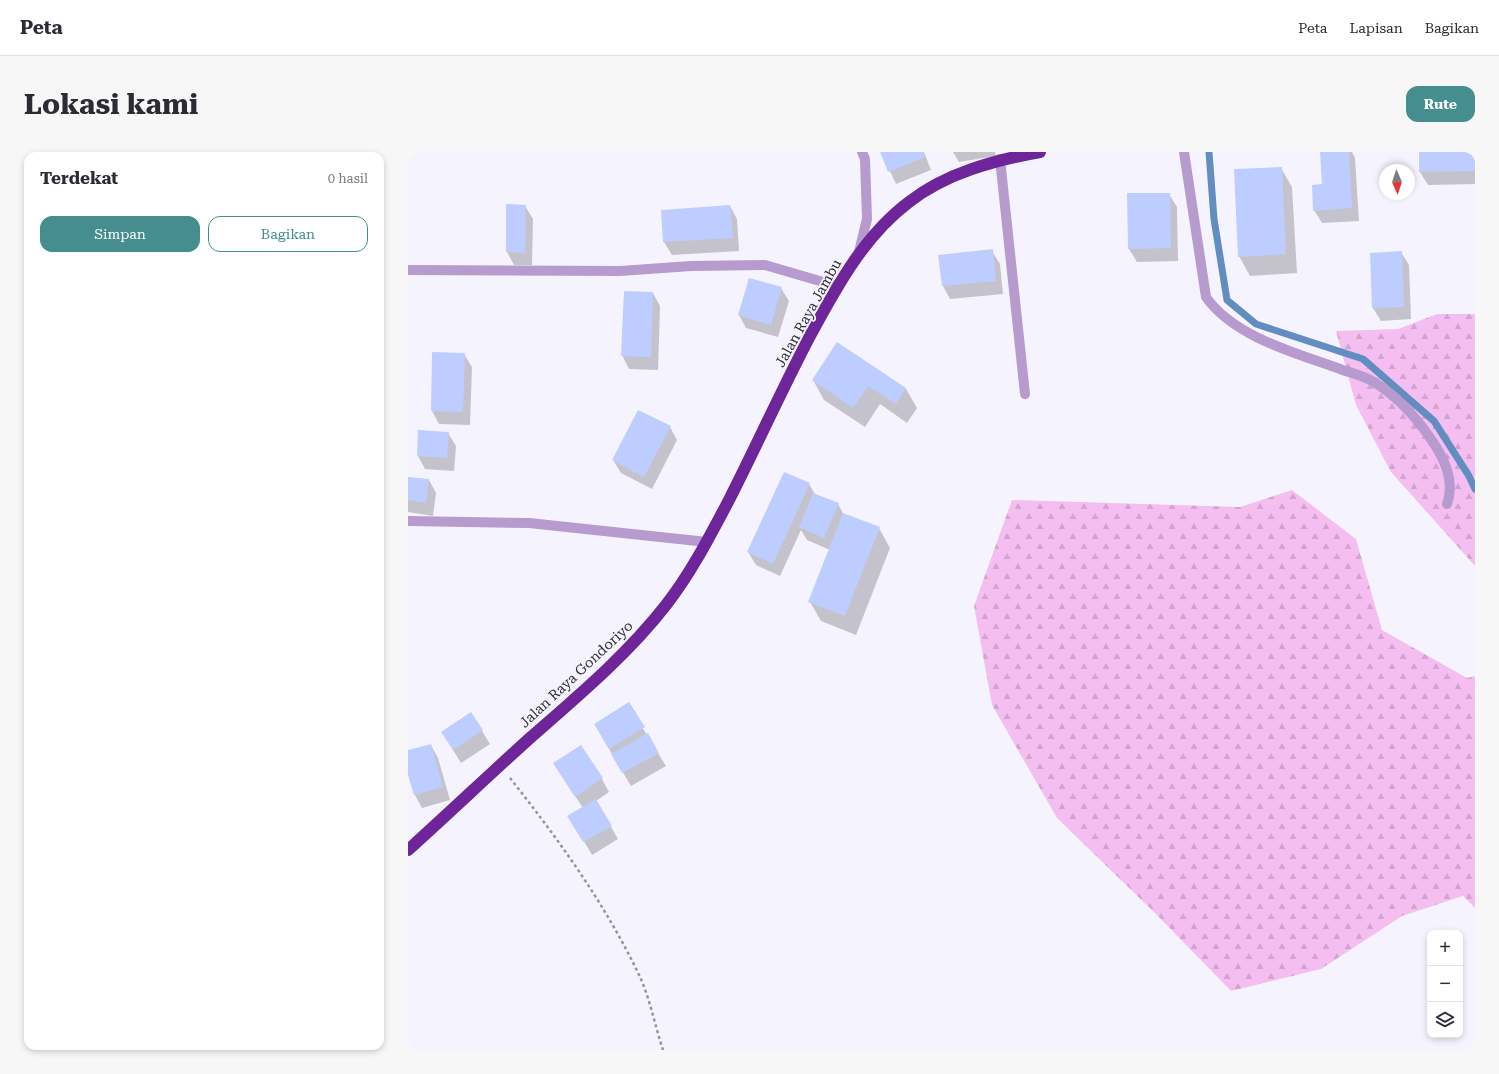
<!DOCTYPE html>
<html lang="id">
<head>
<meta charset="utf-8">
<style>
  :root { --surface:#fff; --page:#f7f7f7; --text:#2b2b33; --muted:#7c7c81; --line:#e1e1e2; --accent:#458d8e }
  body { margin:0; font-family:"Roboto Serif",serif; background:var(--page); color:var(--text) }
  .controls { position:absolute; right:12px; bottom:12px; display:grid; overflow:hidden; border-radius:8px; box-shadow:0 2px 6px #0003 }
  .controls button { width:36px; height:36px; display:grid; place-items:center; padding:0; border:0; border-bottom:1px solid var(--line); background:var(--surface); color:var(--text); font:20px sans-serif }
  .compass { position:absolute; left:971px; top:12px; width:36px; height:36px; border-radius:50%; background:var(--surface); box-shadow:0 2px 6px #0003; rotate:177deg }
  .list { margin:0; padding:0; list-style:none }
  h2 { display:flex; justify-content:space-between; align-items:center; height:52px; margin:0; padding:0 16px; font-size:17px }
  h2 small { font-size:13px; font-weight:400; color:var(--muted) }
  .actions { display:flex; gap:8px; padding:12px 16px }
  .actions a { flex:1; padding:9px 0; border:1px solid var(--accent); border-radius:12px; text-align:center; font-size:14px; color:var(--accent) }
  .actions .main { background:var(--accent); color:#fff }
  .icon { flex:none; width:22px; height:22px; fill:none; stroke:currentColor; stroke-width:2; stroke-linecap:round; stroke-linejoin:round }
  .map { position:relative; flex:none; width:1067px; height:898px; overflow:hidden; border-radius:12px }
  header { display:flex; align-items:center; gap:24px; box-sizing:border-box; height:56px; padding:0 20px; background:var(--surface); border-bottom:1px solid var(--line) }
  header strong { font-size:19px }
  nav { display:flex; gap:22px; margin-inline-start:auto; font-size:14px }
  .intro { display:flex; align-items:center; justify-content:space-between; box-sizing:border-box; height:96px; padding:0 24px }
  h1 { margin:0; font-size:28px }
  .button { padding:10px 18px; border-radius:12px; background:var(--accent); color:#fff; font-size:14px; font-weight:700 }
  main { display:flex; gap:24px; padding:0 24px }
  aside { flex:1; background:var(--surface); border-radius:12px; box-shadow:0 2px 6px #0003 }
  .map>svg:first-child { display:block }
</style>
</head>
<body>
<header>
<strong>Peta</strong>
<nav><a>Peta</a><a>Lapisan</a><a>Bagikan</a></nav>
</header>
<div class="intro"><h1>Lokasi kami</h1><a class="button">Rute</a></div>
<main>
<aside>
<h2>Terdekat<small>0 hasil</small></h2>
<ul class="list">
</ul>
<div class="actions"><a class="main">Simpan</a><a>Bagikan</a></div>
</aside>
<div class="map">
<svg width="1067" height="898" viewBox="0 0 1067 898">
  <defs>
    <pattern id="forest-firs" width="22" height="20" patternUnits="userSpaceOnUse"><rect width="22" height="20" fill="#f4bef1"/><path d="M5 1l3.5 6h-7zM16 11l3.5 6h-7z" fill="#d2a4cf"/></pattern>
  </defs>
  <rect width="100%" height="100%" fill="#f5f4fe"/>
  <g fill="url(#forest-firs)">
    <path d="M1029,162H1067V414L983,320L948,253L928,179L990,177Z"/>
    <path d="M884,338L948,387L974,478L1059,526L1067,524V756L1055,744L994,764L913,817L823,839L747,761L649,666L584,553L566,454L604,348L832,355Z"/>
  </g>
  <g fill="#0003">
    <path d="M473,0H516L523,18L488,32Z"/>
    <path d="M545,0H587L588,4L551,10Z"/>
    <path d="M913,0H944L947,6L951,69L914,71L906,58L915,33Z"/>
    <path d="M1011,0H1067V32L1020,33L1012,20Z"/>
    <path d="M873,16L884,35L889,121L842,124L831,104Z"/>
    <path d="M761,42L769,55L770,109L729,110L721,97Z"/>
    <path d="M117,54L125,67L124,113H106L99,100Z"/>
    <path d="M322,54L329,67L331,99L264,103L256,90L254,59Z"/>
    <path d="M584,99L592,112L595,142L542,147L535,134L532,104Z"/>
    <path d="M993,100L1001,113L1003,167L973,169L965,156Z"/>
    <path d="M373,136L381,149L370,185L338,176L331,163Z"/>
    <path d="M245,141L252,154L250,218L221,217L214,203Z"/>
    <path d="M25,201L56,202L64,215L62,273L31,272L24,259Z"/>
    <path d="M405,228L498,237L509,256L499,271L472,252L457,275L416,248Z"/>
    <path d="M262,275L269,288L244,337L213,321L205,308Z"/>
    <path d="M11,279L40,281L48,294L46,319L17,317L10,304Z"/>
    <path d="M0,326L21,328L28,341L25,364L0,360Z"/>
    <path d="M401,332L407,342L430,352L436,363L471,376L482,396L448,483L413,469L402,450L422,398L399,388L393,378L372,424L348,413L340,400Z"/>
    <path d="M220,552L258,614L223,634L194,585Z"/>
    <path d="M63,561L82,592L53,611L42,593Z"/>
    <path d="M23,593L30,606L42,648L14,656L7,643L0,619V599Z"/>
    <path d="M146,612L194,627L201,640L188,649L210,687L184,703L161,664L175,656Z"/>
  </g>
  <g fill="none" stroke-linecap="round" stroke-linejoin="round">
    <path stroke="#628dc0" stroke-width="7" d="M801,0L806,67L819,148L848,172L955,207L1026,269L1061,324L1067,337"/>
  </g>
  <g fill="#becdff">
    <path d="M472,0H515L517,5L480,20Z"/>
    <path d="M912,0H941L944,56L905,59L904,33L914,32Z"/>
    <path d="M1011,0H1067V19L1011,20Z"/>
    <path d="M874,15L878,102L830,105L826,17Z"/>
    <path d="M719,41H762L763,96L720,97Z"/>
    <path d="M98,52L118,53L117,101L98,100Z"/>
    <path d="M322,53L325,86L255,90L253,58Z"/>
    <path d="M585,97L588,129L534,134L530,103Z"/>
    <path d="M994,99L996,155L964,156L962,101Z"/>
    <path d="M341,126L374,135L363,173L330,163Z"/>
    <path d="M216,139L245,140L243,205L213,204Z"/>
    <path d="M429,190L498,236L488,252L460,234L445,256L404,228Z"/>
    <path d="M24,200L57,201L55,260L23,259Z"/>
    <path d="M230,258L263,274L236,325L204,308Z"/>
    <path d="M10,278L41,280L39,306L9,304Z"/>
    <path d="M376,320L402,331L365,412L339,400Z"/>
    <path d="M0,325L21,327L18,351L0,348Z"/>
    <path d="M405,341L431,351L416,386L391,375Z"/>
    <path d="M435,361L472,375L437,464L400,450Z"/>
    <path d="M221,550L237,575L201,597L186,572Z"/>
    <path d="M63,560L75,578L45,598L33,580Z"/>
    <path d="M240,581L251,601L214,621L203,602Z"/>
    <path d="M23,592L35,635L6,643L0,623V598Z"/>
    <path d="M173,593L195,626L167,645L145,611Z"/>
    <path d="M188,647L204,674L175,690L159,664Z"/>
  </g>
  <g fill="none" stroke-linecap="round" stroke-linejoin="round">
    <path stroke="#94939b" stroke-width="2.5" stroke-dasharray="3 3" stroke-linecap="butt" d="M102,626C151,688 198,753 232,825C242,847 247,874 255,898"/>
    <g stroke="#b79ace" stroke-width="10">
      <path d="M776,0L798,145C826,185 888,201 932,217C943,221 956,224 966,230C992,246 1014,272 1030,298C1040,315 1046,333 1039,352"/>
      <path d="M592,7L617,242"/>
      <path d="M451,100L459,67L457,7L454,0"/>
      <path d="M0,118L212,119L283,114L357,113L429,134"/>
      <path d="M0,369L121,371L299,390"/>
    </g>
    <path stroke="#6e2599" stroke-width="12" d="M0,698C41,661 81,623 122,586C170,544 219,503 258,453C283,421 302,384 321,348C349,293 374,237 403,182C429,134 456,84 501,50C538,21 587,8 632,0"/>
  </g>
  <g text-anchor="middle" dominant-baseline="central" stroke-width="3.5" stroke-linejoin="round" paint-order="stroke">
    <g font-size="14" fill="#2f2f35" stroke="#f5f4fe">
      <text transform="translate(400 161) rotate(-61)">Jalan Raya Jambu</text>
      <text transform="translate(168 522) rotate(-43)">Jalan Raya Gondoriyo</text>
    </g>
  </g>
</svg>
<div class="controls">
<button>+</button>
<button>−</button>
<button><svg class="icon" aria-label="layers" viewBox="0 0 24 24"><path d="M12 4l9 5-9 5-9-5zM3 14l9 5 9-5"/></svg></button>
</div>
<svg class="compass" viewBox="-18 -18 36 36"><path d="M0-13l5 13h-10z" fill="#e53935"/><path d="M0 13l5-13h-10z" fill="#7c7c81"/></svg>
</div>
</main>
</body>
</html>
